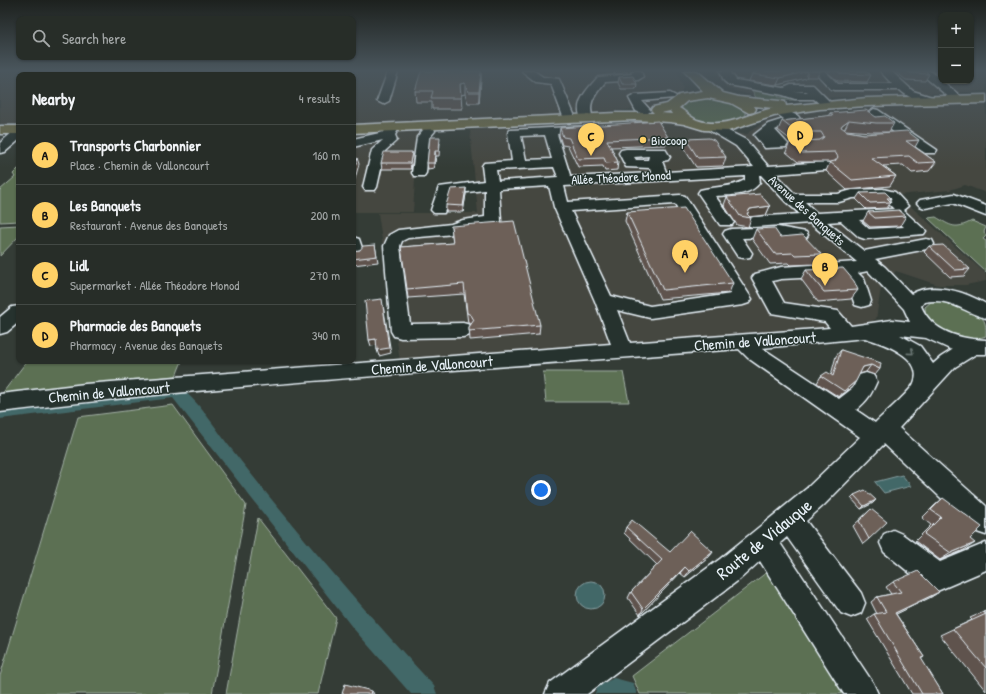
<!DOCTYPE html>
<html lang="en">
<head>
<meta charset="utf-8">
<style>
  :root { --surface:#272d28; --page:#2f3530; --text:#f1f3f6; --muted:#a4a8a8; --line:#434945; --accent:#ffd166 }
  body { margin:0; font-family:"Patrick Hand",sans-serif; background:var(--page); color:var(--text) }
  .controls { position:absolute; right:12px; top:12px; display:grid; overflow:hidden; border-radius:8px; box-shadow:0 1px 3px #0004 }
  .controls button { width:36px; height:36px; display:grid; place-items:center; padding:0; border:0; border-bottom:1px solid var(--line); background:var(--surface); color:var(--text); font:20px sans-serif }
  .you { position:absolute; left:541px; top:490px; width:14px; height:14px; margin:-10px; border:3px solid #fff; border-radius:50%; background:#1a73e8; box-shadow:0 0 0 6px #1a73e833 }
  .badge { display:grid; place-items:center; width:26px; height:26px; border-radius:50%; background:var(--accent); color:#111; font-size:13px; font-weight:700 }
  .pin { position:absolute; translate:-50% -33px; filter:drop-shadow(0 1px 2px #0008) }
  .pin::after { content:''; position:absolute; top:21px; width:14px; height:12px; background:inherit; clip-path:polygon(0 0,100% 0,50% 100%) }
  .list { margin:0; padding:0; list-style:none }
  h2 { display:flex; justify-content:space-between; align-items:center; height:52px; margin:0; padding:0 16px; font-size:17px }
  h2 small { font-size:13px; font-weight:400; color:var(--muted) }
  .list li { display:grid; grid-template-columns:26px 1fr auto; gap:12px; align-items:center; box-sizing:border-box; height:60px; padding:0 16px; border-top:1px solid var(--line) }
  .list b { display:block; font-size:15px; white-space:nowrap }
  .list p { margin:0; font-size:13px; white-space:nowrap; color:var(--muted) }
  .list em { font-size:13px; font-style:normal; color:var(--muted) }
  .icon { flex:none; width:22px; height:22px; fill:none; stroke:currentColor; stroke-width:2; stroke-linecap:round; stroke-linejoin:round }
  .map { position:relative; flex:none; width:986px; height:694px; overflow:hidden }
  .search { position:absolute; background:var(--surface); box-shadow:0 1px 3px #0004; left:16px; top:16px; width:340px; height:44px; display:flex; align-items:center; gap:10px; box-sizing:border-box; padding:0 14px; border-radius:8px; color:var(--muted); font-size:15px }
  .panel { position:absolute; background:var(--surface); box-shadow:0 1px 3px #0004; left:16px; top:72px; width:340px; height:292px; border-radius:8px }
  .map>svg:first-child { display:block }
</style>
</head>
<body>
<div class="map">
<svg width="986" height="694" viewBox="0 0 986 694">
  <rect width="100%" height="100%" fill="#343c36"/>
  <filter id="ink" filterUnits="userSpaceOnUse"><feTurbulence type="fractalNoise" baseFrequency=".025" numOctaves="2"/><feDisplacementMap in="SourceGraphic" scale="8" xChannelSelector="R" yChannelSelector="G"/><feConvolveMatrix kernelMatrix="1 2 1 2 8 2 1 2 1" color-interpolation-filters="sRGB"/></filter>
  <g filter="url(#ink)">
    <g fill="#454740">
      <path d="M0,71H677L683,88L681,92L674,95L659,107L480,123H353V75H19V124H0Z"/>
      <path d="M715,71H941V81H971V71H986V91L773,100L727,89Z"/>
      <path d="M986,104V193L965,185L950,190L898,195L986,274V281L966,285H938L896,271L881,288L876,319L864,325L400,361L378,213H478L470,130L599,123L673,122L718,133L748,134L749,132L770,118L786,113L881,107Z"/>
      <path d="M418,131L413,212H353V135Z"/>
    </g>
    <g fill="#5b6f52" stroke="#a2b0a5">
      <path d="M751,88L779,93L778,97L813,99L771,101L756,98Z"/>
      <path d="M699,98C714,98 740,99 746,115L744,119C721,128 704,126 683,112L682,107C686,100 692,100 699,98Z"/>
      <path d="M19,168V221L0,222V190L15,177L13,174Z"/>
      <path d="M936,217C951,226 955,230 972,221L986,227L984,232L986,236L983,239L986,241V272L928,218Z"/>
      <path d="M19,225V236L0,256V226Z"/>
      <path d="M943,301C956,305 980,309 985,323C986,327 986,332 986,336C965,344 925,333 925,307L931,302Z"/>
      <path d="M27,361H182L176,376L1,395Z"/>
      <path d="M543,372H623L629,402H546Z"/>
      <path d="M173,405L246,505L212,694H0V676L78,417Z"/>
      <path d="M258,518L336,618L318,694H226Z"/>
      <path d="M767,572L844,694H640L632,676Z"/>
    </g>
    <g fill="#436767" stroke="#859ea1">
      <path d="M902,475L911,486L884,493L875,482Z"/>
      <circle cx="591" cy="595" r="14"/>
    </g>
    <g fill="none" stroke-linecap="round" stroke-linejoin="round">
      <path stroke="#859ea1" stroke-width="2.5" d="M0,126H19"/>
      <g fill="#436767" fill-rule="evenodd">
        <path d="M176,386C191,391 216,428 226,442C291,526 361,607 434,686L437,694H411L352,627L173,398L0,419V407Z"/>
        <path d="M614,678L633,683L637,694H595L598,686Z"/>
      </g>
      <defs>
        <g id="minor">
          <path d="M154,71H165L162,75H151Z"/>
          <path d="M388,71H398L389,101L383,104L377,101Z"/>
          <path d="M522,71H534L543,77L559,79L576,119L574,122H566L564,119L551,84L536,82Z"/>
          <path d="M631,71H641L643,77L638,80L605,82C596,94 587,102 593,118L591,121H583C571,104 588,89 598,77L632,74Z"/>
          <path d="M720,71H730L736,80L784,88L791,85H813L831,103L825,107L821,105L814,99H795L783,95L729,85L724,81ZM794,91H806L808,92Z"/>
          <path d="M814,71H825L838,84H892L880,71H891L913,91L932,97L934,99L932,101C922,104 907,97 900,90H835L831,89Z"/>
          <path d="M928,71L932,72L960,96L962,98L960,100H952L924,76L923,74L924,72Z"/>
          <path d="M670,93L676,96L674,98L642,101L651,111L645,115L636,111L629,98L635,95Z"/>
          <path d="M779,107L798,116L802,122L800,125L783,126L775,130L788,144L786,147L765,148L754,135L768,124L784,119L773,111Z"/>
          <path d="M874,109L878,110L937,150L935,153H925L870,116L868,113Z"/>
          <path d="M428,123L432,124L435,131L429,138L426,173L424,176H414L412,173L417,137L423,130L424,124Z"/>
          <path d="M713,123L746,140L768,166L825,162L830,163L832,166L830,169L825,170L775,174L795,194H838L852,190L883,189L895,192L908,206L903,210L926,231L924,234L865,239L859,237L841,221L827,222L864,251L926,239L932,240L934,244L932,248L875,259L885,267L911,294C933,281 966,292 986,304V318C962,312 952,297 924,302L921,306C932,332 960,339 986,340V354H976L955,367L899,428L986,506V535L977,532L884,444L824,505L806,521L861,593L865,603L861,613L851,617L841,613L787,537L780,543L873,683L878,694H844L760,561L740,579L587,694H545L550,683L720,559L806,489L860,437L748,358L739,349C493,368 245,382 0,412V394L85,384L611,344L595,301L554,207L549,186L499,189L501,221L499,224L467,229L454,234L408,238L402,241L400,246L410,324L463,323L470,325L473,330L470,335L463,337L401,338L394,336L391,331L384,246L389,235L398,230L451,224L463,220L485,217V190L450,194L444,213H434L431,210L439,187L484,181L482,166L484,163L512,161L508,133L510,130L591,126L593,129L587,133L557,134L570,175L569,177L652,173L650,168L626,167L619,153L621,150L626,149H665L670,157L668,160L662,161L666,172L754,167L736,146L709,130L707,127ZM545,135L552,159L526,160L521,136ZM649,156L648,160H636L634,157ZM554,167L558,177L498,181L496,170ZM759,175H761L785,201L800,214L753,217L747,219L745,222L747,225L753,227L810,223L857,262L781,267L755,274L752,278L771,313L825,322L830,328L630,343L617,310L650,318L743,305L749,303L752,299L685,196L680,195L568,202L564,186L745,176V180C731,188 716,186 700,190L698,193L720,225H732L734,222L715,196C730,195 751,196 760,182ZM882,197L894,209L817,213L805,202H839L853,198ZM675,204L731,294L650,306L611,296L571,211ZM894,218L904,227L869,229L859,220ZM868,271L904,309L910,322L892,320L851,326L838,311L784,303L772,281L781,279L838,276L847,282L855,305L862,307L869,305L871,301L864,279L858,273ZM900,335L926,338L952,350L941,357L933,364L920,346ZM865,338C882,343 925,357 914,383C911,391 883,415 875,423L856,410C868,400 871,395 877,381L873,375L866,373L859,375L853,388L839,399L762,348Z"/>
          <path d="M393,124L399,128L395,135L397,140L385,151L377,187L375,190H365L363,187L372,150L383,140L353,147V139L384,132L389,125Z"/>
          <path d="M19,130V140L5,152L0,153V143L14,131Z"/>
          <path d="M954,194L986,206V216L953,203L925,208L920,206L917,203L920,200Z"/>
          <path d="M778,227L806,232L808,235L806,238L800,240L778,237L742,238L752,253L750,257L744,258L738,257L723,234L725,231L731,229Z"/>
          <path d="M353,237L359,239L363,251L361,255L353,256Z"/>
          <path d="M19,306V322L7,332L0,334V317L12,307Z"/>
          <path d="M893,530L902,534L940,562L986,543V570L937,591L927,587L884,552L880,543L884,534Z"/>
        </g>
        <g id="major">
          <path d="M684,71H697L723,93L739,97L780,101L785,102L786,106L867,98L986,95V103L867,106L820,109L774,116L728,131L704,130L684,124L670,122L634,120L353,133V125L616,113H654L651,110L653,107L667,104L679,95L703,91ZM708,98L731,103L749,113L754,112L756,109L754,106L773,108C748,114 724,130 697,120C690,117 685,111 679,108L687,101ZM670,111L672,114L661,113Z"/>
          <rect x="0" y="126" width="19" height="8"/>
        </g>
      </defs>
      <use href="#minor" stroke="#e8f1f8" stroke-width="3"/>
      <use href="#major" stroke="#e8f1f8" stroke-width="3"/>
      <use href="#minor" fill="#26332d" fill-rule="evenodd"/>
      <use href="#major" fill="#726f4a" fill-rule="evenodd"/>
    </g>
    <g fill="#5e534d" stroke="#e8f1f8">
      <path d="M481,71V79L479,103H468L465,94L461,95L462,109H432V102H416L415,91Z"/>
      <path d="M754,71H820L817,77H806V78L777,85L749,81L752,74L755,72Z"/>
      <path d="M826,71H866L871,75L867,82L838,81Z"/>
      <path d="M895,71H926L929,74L925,81L906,80Z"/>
      <path d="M931,71H937L936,73Z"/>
      <path d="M619,77L637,84L636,89H621L618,83Z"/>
      <path d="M830,113L876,117L894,123L889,132H871L845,130L847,131L864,134L919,140L915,147L936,162L929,171L912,173L903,165L883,166L896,176L890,186L847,190L826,171L830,162H798L786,152L790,142L806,141H792L778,130L782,121L828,116Z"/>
      <path d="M560,128L668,137L666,145L611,147L618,162L617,170L605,171L603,166L578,167L568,146L562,145L559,135Z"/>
      <path d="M686,139L726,157L723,166L696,167L683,147Z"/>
      <path d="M440,143L439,156H436L434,168L428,169L427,163Z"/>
      <path d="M413,158L411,169H382L381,163Z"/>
      <path d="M860,193L891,198L890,200L891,202L887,208L866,209L856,199Z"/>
      <path d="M466,194L463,212H446V205Z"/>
      <path d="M727,197L770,206L766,215L750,217L751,218L748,227L737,225L724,205Z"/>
      <path d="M627,212L733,283L729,293L660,299L625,221Z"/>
      <path d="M868,212L906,216L900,226L870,227L863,221Z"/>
      <path d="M451,226L540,325L539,334L470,340L469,327L471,324L468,323L464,294L408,298L401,247L453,243Z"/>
      <path d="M756,229L780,237L821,254L816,264L790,265L788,263L770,264L752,239Z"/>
      <path d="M375,245L378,262L353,265V251L360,250Z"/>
      <path d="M929,246L970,269L964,276L950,277L924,252Z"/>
      <path d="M806,270L858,290L851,299L818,302L801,279Z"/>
      <path d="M841,350L880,369L875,375L866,372L860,373L852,387L839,397L817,383L821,376L831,375L836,356Z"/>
      <path d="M854,495L876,500L873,503L861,509L851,498Z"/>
      <path d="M943,498L970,539L964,550L940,560L915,541L931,525L922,518L934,506Z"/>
      <path d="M871,509L869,539L863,544L853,526Z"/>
      <path d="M626,527L670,552H713L708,558L685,577L680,573L640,615L628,598L631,592L657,565L624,533Z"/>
      <path d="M893,582L939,592L931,597L896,614L924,657L921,659L943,694H912L867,619L874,614H877L871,602L877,597L891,594L886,587Z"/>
      <path d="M986,611V691L940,635L972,620L970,618Z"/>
    </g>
    <g fill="#4c443e" stroke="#e8f1f8">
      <path d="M481,71V79L479,103V92Z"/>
      <path d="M614,71H627V73L614,74Z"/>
      <path d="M808,71L806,78L777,85L780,78Z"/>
      <path d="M465,83V94L461,95L460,84Z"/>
      <path d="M849,120L844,130L837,134L842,125Z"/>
      <path d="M435,151L436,156L434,168V163Z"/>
      <path d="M412,152L413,158L411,169L410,163Z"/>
      <path d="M357,158L359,164L353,186V176Z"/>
      <path d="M466,188V194L463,212V206Z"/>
      <path d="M770,206L766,215L748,217H746L750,209Z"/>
      <path d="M383,305L391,353L379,356L377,350Z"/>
      <path d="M376,339L378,345L371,346L369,340Z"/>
      <path d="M871,365L866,372L859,374L863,367Z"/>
      <path d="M856,381L852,387L839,397L844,391Z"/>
      <path d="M876,500L873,503L861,509L864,506Z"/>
      <path d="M975,543L964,550L940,560L951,553Z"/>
      <path d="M713,552L708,558L685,577L689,571Z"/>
      <path d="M685,567L680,573L640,615L643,609Z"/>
      <path d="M939,592L931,597L888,618L895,613Z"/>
      <path d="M372,691L374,694H371Z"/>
    </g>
    <g fill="#6d6159" stroke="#e8f1f8">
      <path d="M421,71H481L479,92H468L465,83L460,84L461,98H431L433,91H415Z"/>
      <path d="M760,71H808L780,78L752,74Z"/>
      <path d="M837,71H866L871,75L841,74Z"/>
      <path d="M907,71H925L929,74L910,73Z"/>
      <path d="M633,76L637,84H622L619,77Z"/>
      <path d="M866,110L876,117L885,116L894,123H876L849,120L842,125L841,127L847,131L864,134L907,131L919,140L906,141L936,162L918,163L909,156L871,158L896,176L852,180L830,162L835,161L838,157L835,152L802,153L790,142L820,140L824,137L821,132H796L782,121L833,115L830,113Z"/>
      <path d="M658,121L668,137L607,140L618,162L606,163L604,158L578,159L569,138L563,137L560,128Z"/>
      <path d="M430,137H440L439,151H435L434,163H427Z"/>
      <path d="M709,138L714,140L726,157L698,158L686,139Z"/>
      <path d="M384,152H412L410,163H381Z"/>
      <path d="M353,158H357L353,176Z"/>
      <path d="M466,188L463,206L446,205L451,189Z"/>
      <path d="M885,192L891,198H887L891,202L870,203L860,193Z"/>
      <path d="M760,194L770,206L750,209L747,214L751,218L740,216L727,197Z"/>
      <path d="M684,208L733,283L663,290L627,212Z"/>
      <path d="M899,210L906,216L875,218L868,212Z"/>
      <path d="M514,221L540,325L469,331V327L474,320L471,315L467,313L464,284L407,289L401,247L453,243L451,226Z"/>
      <path d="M774,228L780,237L803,235L821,254L795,255L793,253L775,254L756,229Z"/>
      <path d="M375,245L377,256L353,259V251L360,250L363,246Z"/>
      <path d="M943,245L970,269L955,270L929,246Z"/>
      <path d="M843,268L854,281L858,290L824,292L806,270Z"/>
      <path d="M382,299L389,348L377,350L376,339L369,340L365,301Z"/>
      <path d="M841,350L881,363L880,369L871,365L863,367L856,381L844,391L821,376L827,372L833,376Z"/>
      <path d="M865,490L876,500L864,506L854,495Z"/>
      <path d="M943,498L982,527L970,539L975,543L951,553L924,534L941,517L931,510Z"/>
      <path d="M871,509L887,522L869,539L859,521Z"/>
      <path d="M632,520L670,552L690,531L713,552L689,571L685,567L643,609L631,592L662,560L626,527Z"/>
      <path d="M918,571L939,592L895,613L924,657L921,658L943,694H922L874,614L886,612L877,597L901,592L893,582Z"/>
      <path d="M986,611V668L953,629L986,614L983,612Z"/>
      <path d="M345,684L372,691L371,694H342Z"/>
    </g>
    <defs><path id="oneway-chevron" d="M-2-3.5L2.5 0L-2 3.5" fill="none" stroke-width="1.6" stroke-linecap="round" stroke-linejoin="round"/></defs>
    <use stroke="#6a7674" href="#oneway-chevron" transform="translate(911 352) rotate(40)"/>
  </g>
  <linearGradient id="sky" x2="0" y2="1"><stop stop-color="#1d211e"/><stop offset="0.42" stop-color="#4a565d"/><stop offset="1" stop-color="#4a565d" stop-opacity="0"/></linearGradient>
  <rect width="986" height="168" fill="url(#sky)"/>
  <circle fill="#ffd166" stroke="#26332d" stroke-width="1.5" cx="643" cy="140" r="4"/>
  <g text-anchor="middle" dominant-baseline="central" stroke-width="3" stroke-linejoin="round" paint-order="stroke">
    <g font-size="13" fill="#e8f1f8" stroke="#26332d" text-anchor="start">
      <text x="651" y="140">Biocoop</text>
    </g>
    <g font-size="13" fill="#e8f1f8" stroke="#26332d">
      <text transform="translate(621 177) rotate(-3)">Allée Théodore Monod</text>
      <text transform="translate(807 210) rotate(42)">Avenue des Banquets</text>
    </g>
    <g font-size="15" fill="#e8f1f8" stroke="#26332d">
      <text transform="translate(755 341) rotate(-4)">Chemin de Valloncourt</text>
      <text transform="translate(432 365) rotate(-4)">Chemin de Valloncourt</text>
      <text transform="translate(109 392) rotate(-5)">Chemin de Valloncourt</text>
    </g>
    <g font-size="18" fill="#e8f1f8" stroke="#26332d">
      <text transform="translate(764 539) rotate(-39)">Route de Vidauque</text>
    </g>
  </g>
</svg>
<div class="controls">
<button>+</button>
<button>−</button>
</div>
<div class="you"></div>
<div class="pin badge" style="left:685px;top:273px">A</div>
<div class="pin badge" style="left:825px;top:286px">B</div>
<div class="pin badge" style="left:591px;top:156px">C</div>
<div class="pin badge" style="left:800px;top:154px">D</div>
<div class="search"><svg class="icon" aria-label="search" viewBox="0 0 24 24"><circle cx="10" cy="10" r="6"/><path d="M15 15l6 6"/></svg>Search here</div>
<section class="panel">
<h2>Nearby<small>4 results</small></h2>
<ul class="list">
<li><span class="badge">A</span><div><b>Transports Charbonnier</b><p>Place · Chemin de Valloncourt</p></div><em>160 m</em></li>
<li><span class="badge">B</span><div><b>Les Banquets</b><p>Restaurant · Avenue des Banquets</p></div><em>200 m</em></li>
<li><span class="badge">C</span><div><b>Lidl</b><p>Supermarket · Allée Théodore Monod</p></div><em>270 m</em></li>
<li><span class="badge">D</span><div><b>Pharmacie des Banquets</b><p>Pharmacy · Avenue des Banquets</p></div><em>340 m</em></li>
</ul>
</section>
</div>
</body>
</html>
